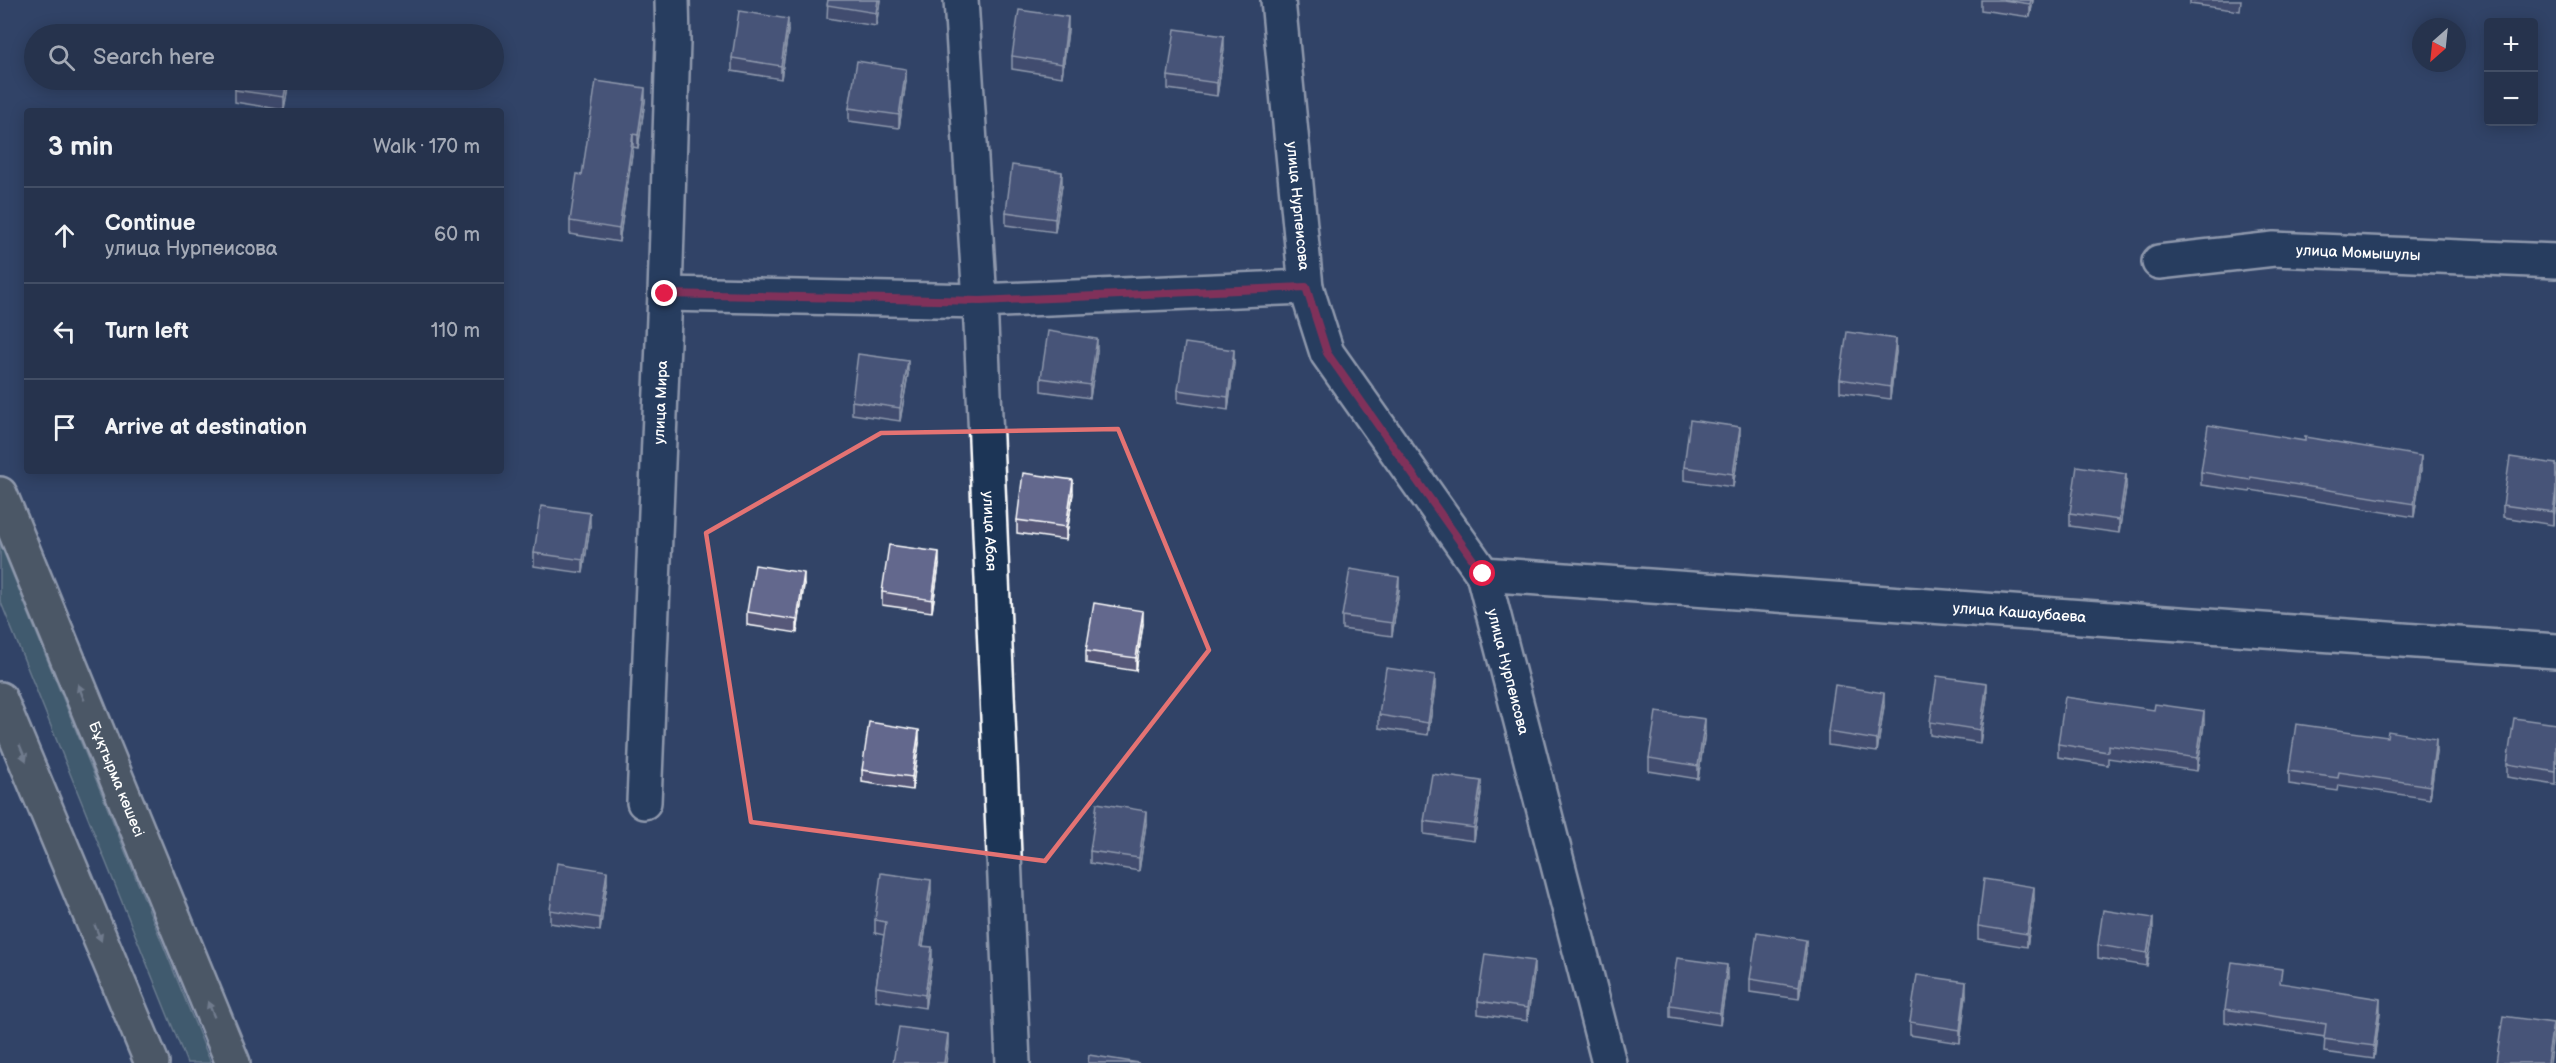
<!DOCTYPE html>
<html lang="en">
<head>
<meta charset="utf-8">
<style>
  :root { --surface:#26334d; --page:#323f57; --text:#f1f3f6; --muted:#a4aab6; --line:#424e65 }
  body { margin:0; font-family:"Balsamiq Sans",sans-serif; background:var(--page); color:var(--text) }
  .controls { position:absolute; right:18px; top:18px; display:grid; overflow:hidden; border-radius:6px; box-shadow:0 3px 15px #0003 }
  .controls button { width:54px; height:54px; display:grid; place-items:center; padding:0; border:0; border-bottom:2px solid var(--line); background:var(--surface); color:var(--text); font:30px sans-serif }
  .compass { position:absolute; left:2412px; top:18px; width:54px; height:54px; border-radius:50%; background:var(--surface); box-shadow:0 3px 15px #0003; rotate:207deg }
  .stop { position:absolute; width:18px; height:18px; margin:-14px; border:4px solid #e11d48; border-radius:50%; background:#fff }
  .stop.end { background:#e11d48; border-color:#fff; box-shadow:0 2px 6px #0008 }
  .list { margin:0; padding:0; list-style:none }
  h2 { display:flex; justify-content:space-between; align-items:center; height:78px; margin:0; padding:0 24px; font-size:26px }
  h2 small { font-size:20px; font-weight:400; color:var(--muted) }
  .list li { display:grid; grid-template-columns:39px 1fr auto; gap:18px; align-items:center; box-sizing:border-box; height:96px; padding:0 24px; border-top:2px solid var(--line) }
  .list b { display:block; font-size:22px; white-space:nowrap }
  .list p { margin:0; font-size:20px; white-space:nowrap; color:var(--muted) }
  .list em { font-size:20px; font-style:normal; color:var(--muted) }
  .icon { flex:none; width:33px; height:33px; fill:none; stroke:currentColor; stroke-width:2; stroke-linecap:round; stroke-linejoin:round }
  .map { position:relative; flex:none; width:2556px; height:1063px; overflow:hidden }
  .search { position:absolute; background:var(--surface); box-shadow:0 3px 15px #0003; left:24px; top:24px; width:480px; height:66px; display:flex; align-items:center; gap:15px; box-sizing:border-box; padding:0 21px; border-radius:33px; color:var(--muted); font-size:22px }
  .panel { position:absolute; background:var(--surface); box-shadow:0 3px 15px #0003; left:24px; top:108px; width:480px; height:366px; border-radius:6px }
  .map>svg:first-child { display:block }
</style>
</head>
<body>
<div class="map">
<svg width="2556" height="1063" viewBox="0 0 2556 1063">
  <rect width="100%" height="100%" fill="#324467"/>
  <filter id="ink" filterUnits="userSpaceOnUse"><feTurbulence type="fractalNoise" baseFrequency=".0167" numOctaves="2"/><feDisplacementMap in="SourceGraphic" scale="12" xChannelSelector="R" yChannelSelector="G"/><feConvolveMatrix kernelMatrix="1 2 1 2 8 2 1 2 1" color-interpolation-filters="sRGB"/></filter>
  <g filter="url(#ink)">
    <path fill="#527575" stroke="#a8baba" stroke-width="1.5" d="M0,543L211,1063H187L0,600Z"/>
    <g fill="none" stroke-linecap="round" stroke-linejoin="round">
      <defs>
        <g id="minor">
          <path id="s1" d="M961,0L980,301L1013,1063"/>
          <path id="s2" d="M1278,0L1306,287L1327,353L1483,574L1609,1063"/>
          <path id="s3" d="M2159,262L2274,249L2556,261"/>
          <path d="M665,294L980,301L1306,287"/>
          <path id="s4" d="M1483,574L2556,651"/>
          <path id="s5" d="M644,802L665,294L673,42L672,0"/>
        </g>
        <g id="major">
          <path id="s6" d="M0,494L233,1063"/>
          <path d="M0,699L152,1063"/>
        </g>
      </defs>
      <use href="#minor" stroke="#fff" stroke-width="38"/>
      <use href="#major" stroke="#fff" stroke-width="38"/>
      <use href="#minor" stroke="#1d3557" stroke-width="33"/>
      <use href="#major" stroke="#6c7065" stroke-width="33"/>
    </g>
    <g fill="#565979" stroke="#fff" stroke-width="1.5">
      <path d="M828,0H880L876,26L827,18Z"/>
      <path d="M1981,0H2033L2030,17L1981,10Z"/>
      <path d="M2190,0H2241L2240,11L2190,4Z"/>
      <path d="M1068,30L1062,77L1012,69V56Z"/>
      <path d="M788,31L781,79L732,71V58Z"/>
      <path d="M1224,49L1217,96L1168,89V76Z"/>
      <path d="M237,80H289L284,110L235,102V90Z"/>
      <path d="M906,81L899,128L849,121V108Z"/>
      <path d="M645,101L638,148L633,147L619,242L570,234V221L582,175Z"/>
      <path d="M1062,185L1055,232L1006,225V212Z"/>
      <path d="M1097,351L1090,398L1041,391V378Z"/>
      <path d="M1896,352L1890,399L1840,392V379Z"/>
      <path d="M1234,363L1228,410L1178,402V390Z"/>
      <path d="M908,374L900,421L852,414V401Z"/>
      <path d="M1740,440L1733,487L1684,480V467Z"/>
      <path d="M2556,464V502L2553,525L2503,517V505Z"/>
      <path d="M2421,469L2414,517L2251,490L2250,492L2201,485V472Z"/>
      <path d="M2126,487L2119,533L2070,526V513Z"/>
      <path d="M1073,493L1066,540L1017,533V520Z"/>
      <path d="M590,526L583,573L534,566V553Z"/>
      <path d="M939,565L932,612L882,605V592Z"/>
      <path d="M804,585L797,633L747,625V612Z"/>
      <path d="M1399,589L1392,636L1342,629V616Z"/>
      <path d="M1143,624L1136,671L1086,663V651Z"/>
      <path d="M1435,688L1428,735L1379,728V715Z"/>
      <path d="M1987,696L1980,743L1930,735V722Z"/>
      <path d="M1884,706L1877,752L1828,745V732Z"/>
      <path d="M2204,724L2197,771L2108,758V765L2058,757V744Z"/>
      <path d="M2556,724V785L2507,777V764Z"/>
      <path d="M1705,732L1698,779L1649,771V758Z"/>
      <path d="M919,743L912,790L862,782V770Z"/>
      <path d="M2436,752L2430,799L2339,785L2338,791L2289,784V771Z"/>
      <path d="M1481,794L1474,841L1424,834V821Z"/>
      <path d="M1146,824L1139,871L1090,863V851Z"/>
      <path d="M607,883L600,931L550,923V910Z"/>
      <path d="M931,893L923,946L932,960L925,1008L876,1000V987L884,935L875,933V920Z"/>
      <path d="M2034,899L2027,947L1978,939V926Z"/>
      <path d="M2153,931L2147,966L2098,958V945Z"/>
      <path d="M1806,953L1799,999L1750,992V979Z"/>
      <path d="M1534,974L1527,1021L1478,1014V1001Z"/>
      <path d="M1727,978L1720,1025L1670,1017V1005Z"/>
      <path d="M2282,984L2380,1012L2374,1059L2324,1052L2325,1037L2225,1022V1009Z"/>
      <path d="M1966,995L1960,1043L1910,1035V1022Z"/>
    </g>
    <g fill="#464863" stroke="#fff" stroke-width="1.5">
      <path d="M878,0H880L876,26V13Z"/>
      <path d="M2031,0H2033L2030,17V4Z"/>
      <path d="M1068,17V30L1062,77V64Z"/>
      <path d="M788,19V31L781,79V66Z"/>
      <path d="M1224,36V49L1217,96V83Z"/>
      <path d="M906,69V81L899,128V115Z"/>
      <path d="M287,80H289L284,110V97Z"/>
      <path d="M645,88V101L638,148V135Z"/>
      <path d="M633,134V147L619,242V229Z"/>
      <path d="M1062,172V185L1055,232V219Z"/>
      <path d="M1097,339V351L1090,398V385Z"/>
      <path d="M1896,339V352L1890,399V387Z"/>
      <path d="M1234,350V363L1228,410V397Z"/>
      <path d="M908,361V374L900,421V408Z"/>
      <path d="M1740,427V440L1733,487V474Z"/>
      <path d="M2421,456V469L2414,517V504Z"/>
      <path d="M2126,474V487L2119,533V520Z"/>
      <path d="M1073,480V493L1066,540V527Z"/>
      <path d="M2556,490V502L2553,525V512Z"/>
      <path d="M590,513V526L583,573V560Z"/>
      <path d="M939,552V565L932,612V600Z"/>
      <path d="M804,573V585L797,633V620Z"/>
      <path d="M1399,577V589L1392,636V623Z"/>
      <path d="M1143,611V624L1136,671V658Z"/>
      <path d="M1435,675V688L1428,735V723Z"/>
      <path d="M1987,683V696L1980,743V730Z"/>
      <path d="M1884,693V706L1877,752V740Z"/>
      <path d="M2204,711V724L2197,771V758Z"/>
      <path d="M1705,719V732L1698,779V766Z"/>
      <path d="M919,730V743L912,790V777Z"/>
      <path d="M2436,739V752L2430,799V786Z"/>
      <path d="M1481,781V794L1474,841V828Z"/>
      <path d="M1146,811V824L1139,871V858Z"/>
      <path d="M607,871V883L600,931V918Z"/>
      <path d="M931,880V893L921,959V946Z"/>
      <path d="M2034,887V899L2027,947V934Z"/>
      <path d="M2153,918V931L2147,966V953Z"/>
      <path d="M1806,940V953L1799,999V987Z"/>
      <path d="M932,947V960L925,1008V995Z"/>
      <path d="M1534,961V974L1527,1021V1008Z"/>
      <path d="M1727,965V978L1720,1025V1013Z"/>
      <path d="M1966,982V995L1960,1043V1030Z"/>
      <path d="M2380,999V1012L2374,1059V1046Z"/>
      <path d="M2553,1023V1036L2549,1063H2547Z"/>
      <path d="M948,1034V1047L946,1063H944Z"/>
    </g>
    <g fill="#64678d" stroke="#fff" stroke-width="1.5">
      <path d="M828,0H878L876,13L827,5Z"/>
      <path d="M2003,0H2031L2030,4Z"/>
      <path d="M1019,10L1068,17L1062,64L1012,56Z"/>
      <path d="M739,11L788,19L781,66L732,58Z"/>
      <path d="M1175,29L1224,36L1217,83L1168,76Z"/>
      <path d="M857,61L906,69L899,115L849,108Z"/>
      <path d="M237,80H287L284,97L235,90Z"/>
      <path d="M596,81L645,88L638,135L633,134L619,229L570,221L577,174L582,175Z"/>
      <path d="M1012,165L1062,172L1055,219L1006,212Z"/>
      <path d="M1048,331L1097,339L1090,385L1041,378Z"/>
      <path d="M1847,332L1896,339L1890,387L1840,379Z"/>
      <path d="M1185,343L1234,350L1228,397L1178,390Z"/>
      <path d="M858,354L908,361L900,408L852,401Z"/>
      <path d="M1690,420L1740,427L1733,474L1684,467Z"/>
      <path d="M2208,425L2305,441V437L2421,456L2414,504L2251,477L2250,480L2201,472Z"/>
      <path d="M2510,457L2556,464V490L2553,512L2503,505Z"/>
      <path d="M2077,466L2126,474L2119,520L2070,513Z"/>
      <path d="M1023,473L1073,480L1066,527L1017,520Z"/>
      <path d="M541,506L590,513L583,560L534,553Z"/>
      <path d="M889,545L939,552L932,600L882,592Z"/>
      <path d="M755,565L804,573L797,620L747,612Z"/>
      <path d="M1350,569L1399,577L1392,623L1342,616Z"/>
      <path d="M1094,603L1143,611L1136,658L1086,651Z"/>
      <path d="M1386,668L1435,675L1428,723L1379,715Z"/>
      <path d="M1937,676L1987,683L1980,730L1930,722Z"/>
      <path d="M1835,685L1884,693L1877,740L1828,732Z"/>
      <path d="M2065,697L2154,710L2155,704L2204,711L2197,758L2108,745V752L2058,744Z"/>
      <path d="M1656,712L1705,719L1698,766L1649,758Z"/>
      <path d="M2514,718L2556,724V772L2507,764Z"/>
      <path d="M869,722L919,730L912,777L862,770Z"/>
      <path d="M2296,724L2387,737L2388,731L2436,739L2430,786L2339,772L2338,778L2289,771Z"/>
      <path d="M1432,774L1481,781L1474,828L1424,821Z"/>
      <path d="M1097,803L1146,811L1139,858L1090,851Z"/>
      <path d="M557,863L607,871L600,918L550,910Z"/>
      <path d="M881,873L931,880L921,946L932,947L925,995L876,987L886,922L875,920Z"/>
      <path d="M1984,879L2034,887L2027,934L1978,926Z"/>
      <path d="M2103,910L2153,918L2147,953L2098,945Z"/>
      <path d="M1757,932L1806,940L1799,987L1750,979Z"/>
      <path d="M1485,954L1534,961L1527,1008L1478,1001Z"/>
      <path d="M1677,958L1727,965L1720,1013L1670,1005Z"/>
      <path d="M2232,962L2282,969L2280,983L2380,999L2374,1046L2324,1039L2326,1024L2225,1009Z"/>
      <path d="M1917,975L1966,982L1960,1030L1910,1022Z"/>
      <path d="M2503,1016L2553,1023L2547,1063H2496Z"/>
      <path d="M899,1027L948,1034L944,1063H893Z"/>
      <path d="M1089,1055L1139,1063H1088Z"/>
    </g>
    <defs><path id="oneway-solid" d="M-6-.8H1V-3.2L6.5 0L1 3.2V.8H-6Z" transform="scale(1.5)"/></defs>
    <g fill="#bdbfba">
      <use href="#oneway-solid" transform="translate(81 692) rotate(-112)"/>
      <use href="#oneway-solid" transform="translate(23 753) rotate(67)"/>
      <use href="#oneway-solid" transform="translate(98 933) rotate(67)"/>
      <use href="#oneway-solid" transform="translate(211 1009) rotate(-112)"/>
    </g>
  </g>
  <g fill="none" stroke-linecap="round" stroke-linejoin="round" filter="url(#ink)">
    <path stroke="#e11d48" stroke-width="8" d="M665,294L980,301L1306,287L1327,353L1483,574"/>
  </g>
  <path d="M0 0H2556V1063H0ZM1118,429L1209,650L1045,861L751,822L706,533L881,433Z" fill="#324467" fill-opacity=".55" fill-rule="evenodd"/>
  <path fill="none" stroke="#e47373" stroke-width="4.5" stroke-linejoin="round" d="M1118,429L1209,650L1045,861L751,822L706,533L881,433Z"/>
  <g text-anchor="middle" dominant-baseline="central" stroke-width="6" stroke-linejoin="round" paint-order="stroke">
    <g font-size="15" fill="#fff" stroke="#1d3557">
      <text stroke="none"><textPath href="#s2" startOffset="207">улица Нурпеисова</textPath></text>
      <text stroke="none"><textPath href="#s3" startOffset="200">улица Момышулы</textPath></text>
      <text stroke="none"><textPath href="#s5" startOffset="400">улица Мира</textPath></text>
      <text stroke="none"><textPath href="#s1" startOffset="532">улица Абая</textPath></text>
      <text stroke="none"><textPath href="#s4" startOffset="538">улица Кашаубаева</textPath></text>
      <text stroke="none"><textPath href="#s2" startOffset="729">улица Нурпеисова</textPath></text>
      <text stroke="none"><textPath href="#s6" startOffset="308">Бұқтырма көшесі</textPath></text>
    </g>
  </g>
</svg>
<div class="controls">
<button>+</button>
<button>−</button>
</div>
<svg class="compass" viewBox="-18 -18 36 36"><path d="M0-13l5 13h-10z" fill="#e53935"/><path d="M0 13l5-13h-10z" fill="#a4aab6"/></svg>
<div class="stop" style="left:1483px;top:574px"></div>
<div class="stop end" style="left:665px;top:294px"></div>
<div class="search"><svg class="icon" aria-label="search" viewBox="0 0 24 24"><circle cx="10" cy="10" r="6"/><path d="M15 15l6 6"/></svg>Search here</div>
<section class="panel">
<h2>3 min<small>Walk · 170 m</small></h2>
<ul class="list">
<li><svg class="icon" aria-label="ahead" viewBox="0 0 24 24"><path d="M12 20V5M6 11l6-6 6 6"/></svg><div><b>Continue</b><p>улица Нурпеисова</p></div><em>60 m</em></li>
<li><svg class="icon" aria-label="left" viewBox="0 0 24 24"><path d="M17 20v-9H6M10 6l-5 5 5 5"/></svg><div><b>Turn left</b></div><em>110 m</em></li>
<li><svg class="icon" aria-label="arrive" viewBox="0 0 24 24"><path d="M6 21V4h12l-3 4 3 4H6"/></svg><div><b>Arrive at destination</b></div></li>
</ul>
</section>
</div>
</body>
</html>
